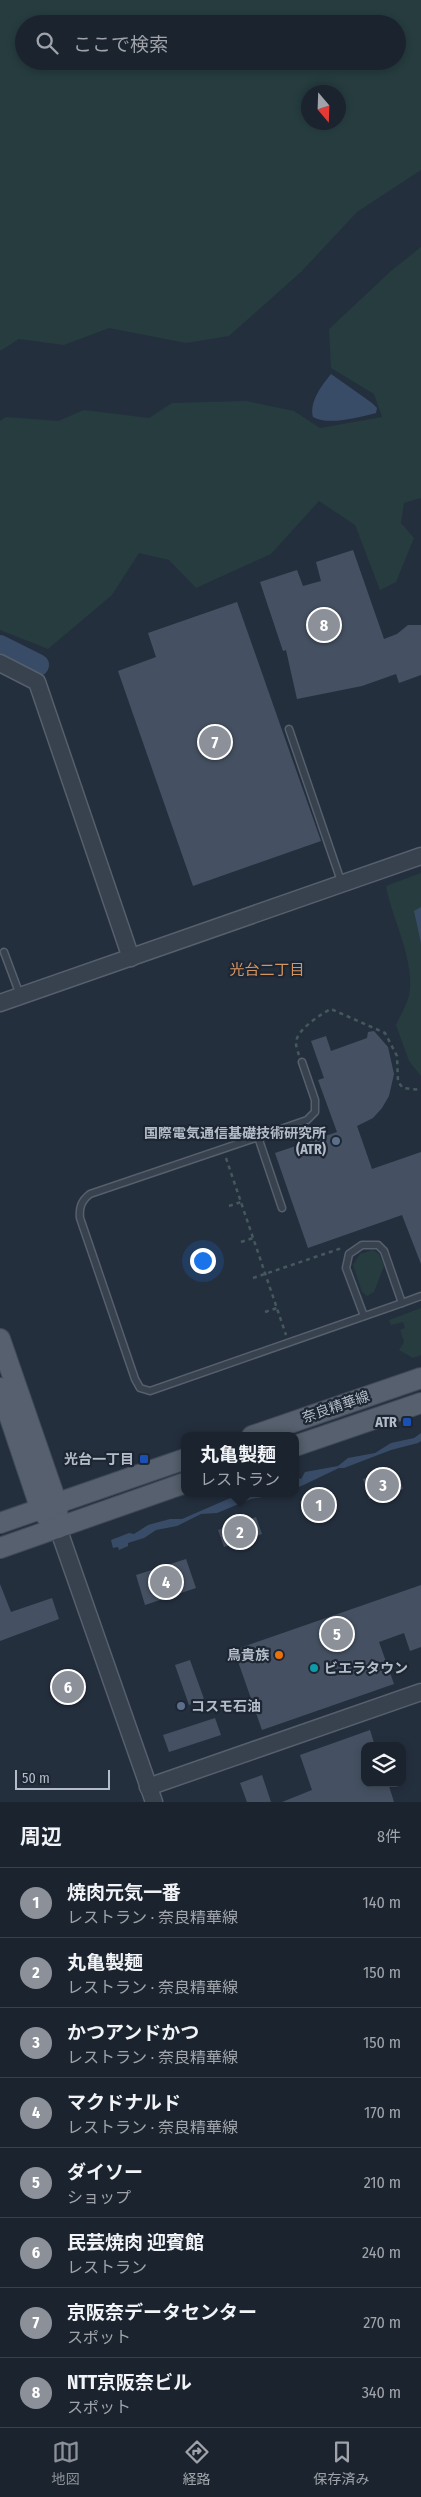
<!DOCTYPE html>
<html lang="ja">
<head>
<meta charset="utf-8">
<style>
  :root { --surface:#1b232e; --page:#282f3a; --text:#f1f3f6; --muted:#a0a4aa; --line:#39404a; --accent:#8c9099 }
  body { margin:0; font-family:"Fira Sans Condensed","Noto Sans JP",sans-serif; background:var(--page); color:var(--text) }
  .controls { position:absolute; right:15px; bottom:15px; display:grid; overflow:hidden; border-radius:10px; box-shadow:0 2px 8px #0003 }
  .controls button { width:45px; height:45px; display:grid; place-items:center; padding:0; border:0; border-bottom:1px solid var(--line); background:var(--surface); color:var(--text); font:25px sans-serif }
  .compass { position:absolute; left:301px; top:85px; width:45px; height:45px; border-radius:50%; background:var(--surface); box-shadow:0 2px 8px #0003; rotate:161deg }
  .scale { position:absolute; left:15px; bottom:12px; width:95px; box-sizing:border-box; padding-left:5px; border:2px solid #b4bcc9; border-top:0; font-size:14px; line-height:18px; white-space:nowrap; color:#b4bcc9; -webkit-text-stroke:4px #1d2633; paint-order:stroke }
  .you { position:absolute; left:202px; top:1260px; width:18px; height:18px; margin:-12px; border:4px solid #fff; border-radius:50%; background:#1a73e8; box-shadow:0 0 0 8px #1a73e833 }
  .badge { display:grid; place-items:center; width:32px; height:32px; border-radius:50%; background:var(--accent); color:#fff; font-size:16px; font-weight:700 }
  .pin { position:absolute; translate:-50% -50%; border:2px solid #fff; box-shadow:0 1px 5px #0006 }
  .popup { position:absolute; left:181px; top:1432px; width:118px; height:65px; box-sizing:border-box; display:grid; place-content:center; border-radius:10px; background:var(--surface); filter:drop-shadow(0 1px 4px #0005); font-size:16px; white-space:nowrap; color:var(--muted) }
  .popup b { font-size:19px; color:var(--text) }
  .popup::after { content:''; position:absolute; left:50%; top:100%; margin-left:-10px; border:10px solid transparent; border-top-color:var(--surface) }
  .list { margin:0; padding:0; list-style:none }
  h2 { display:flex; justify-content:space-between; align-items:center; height:65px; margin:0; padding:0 20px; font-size:21px }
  h2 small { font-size:16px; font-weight:400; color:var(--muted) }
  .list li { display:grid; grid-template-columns:32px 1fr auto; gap:15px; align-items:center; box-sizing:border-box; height:70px; padding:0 20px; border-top:1px solid var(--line) }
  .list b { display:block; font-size:19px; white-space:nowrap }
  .list p { margin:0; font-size:16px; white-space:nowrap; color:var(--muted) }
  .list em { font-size:16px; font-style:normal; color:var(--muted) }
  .icon { flex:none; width:28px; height:28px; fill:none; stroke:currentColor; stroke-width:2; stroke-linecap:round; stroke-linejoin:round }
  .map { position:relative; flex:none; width:421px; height:1802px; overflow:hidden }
  .search { position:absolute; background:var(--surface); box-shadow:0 2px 8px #0003; left:15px; right:15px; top:15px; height:55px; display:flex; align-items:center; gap:12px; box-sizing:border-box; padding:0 18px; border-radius:28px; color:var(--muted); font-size:19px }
  .sheet { height:625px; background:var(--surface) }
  nav { display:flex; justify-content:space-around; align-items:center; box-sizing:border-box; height:70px; border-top:1px solid var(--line); background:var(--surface); font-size:14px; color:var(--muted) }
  nav a { display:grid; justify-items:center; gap:2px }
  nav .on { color:var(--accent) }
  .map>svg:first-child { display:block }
</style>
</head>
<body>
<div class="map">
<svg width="421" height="1802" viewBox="0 0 421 1802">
  <rect width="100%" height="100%" fill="#242f3e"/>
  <g fill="#263c3f" fill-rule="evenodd">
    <path d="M0,0H421V170L357,212L301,272L229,336L186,343L109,328L64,345L19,339L0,351ZM24,24H397V61H24ZM338,92V122H308V92Z"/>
    <path d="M421,247V498L404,503L401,523L414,538L396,582L380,590L355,525L319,501L271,554L196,588L169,560L139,553L112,595L48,649L0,630V421L6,417L58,421L84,410L149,418L172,403L246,401L294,411L320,428L382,417L374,394L331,368L329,329L391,271Z"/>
    <path d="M421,873V1076L409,1061L396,1025C400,1016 406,1006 409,996C416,962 392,919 386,886Z"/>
    <path d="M373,1250L379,1254L384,1266L374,1292L367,1296L362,1292L353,1265L360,1254Z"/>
    <path d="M421,1308V1355L413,1358L399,1350L404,1342L400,1330L405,1328L403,1322L391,1325L389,1320Z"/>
  </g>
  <g fill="#394c67">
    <path d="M331,374L372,403L377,408L376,413C359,417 329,426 313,417C309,402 322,385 331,374Z"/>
    <path d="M421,907V943L414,911Z"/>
    <path d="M421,1433V1441L418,1443L391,1450L344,1468H339L295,1489V1477L301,1479L305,1472L338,1466L348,1458L375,1453L391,1443L414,1438Z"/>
    <path d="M242,1493H285L251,1499L217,1513L201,1514L177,1526L156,1530L144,1538L128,1543V1546L119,1550L118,1547L113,1548L111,1540L129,1533L134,1534L148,1525L170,1519H182Z"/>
  </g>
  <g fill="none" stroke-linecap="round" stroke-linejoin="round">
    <path stroke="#394c67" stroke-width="22" d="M0,646L38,665"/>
  </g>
  <g fill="#455162">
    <path d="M353,550L384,639L397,634L408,625H421V675L399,683L396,674L362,686L297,699L286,650L283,651L260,582L297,570L303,586L321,581L316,562Z"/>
    <path d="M237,602L321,841L193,886L118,671L156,657L148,633Z"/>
    <path d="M374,1031L388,1047L394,1074L389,1096L382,1108L373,1118L357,1126L372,1169L421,1152V1264L402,1215L308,1248L275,1153L337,1132L318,1080L324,1078L311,1041L326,1036L331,1051L367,1038L368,1032Z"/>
    <path d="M390,1470L393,1481L400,1479L403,1489L369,1499L363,1479Z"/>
    <path d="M332,1492L337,1508L306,1518L300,1502Z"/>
    <path d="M256,1517L262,1534L224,1547L218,1530Z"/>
    <path d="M186,1559L196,1588L145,1605L136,1575Z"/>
    <path d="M0,1584L11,1612L52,1598L59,1619L0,1641Z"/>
    <path d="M421,1585V1647L410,1651L404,1633L379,1642L394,1684L262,1730L234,1650Z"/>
    <path d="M190,1660L204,1699L189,1705L175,1665Z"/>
    <path d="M215,1718L221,1735L169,1752L163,1735Z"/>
    <path d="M370,1730L375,1746H365V1783H388L394,1802H282L312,1790L300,1755Z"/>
    <path d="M262,1775L271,1802H247L240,1783Z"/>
  </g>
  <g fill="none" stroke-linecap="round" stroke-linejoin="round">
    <defs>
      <g id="service">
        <path d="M289,729L342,884"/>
        <path d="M4,952L20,995"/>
        <path d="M258,1137L307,1120L315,1112V1100L302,1062"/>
        <path d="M282,1208L258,1137L90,1194C81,1201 79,1208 80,1218L135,1379L140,1388L150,1391L402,1303"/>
        <path d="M364,1316L346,1268L349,1254L362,1245H378L384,1251L402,1303L421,1296"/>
      </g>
      <g id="tertiary">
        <path d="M0,663L37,682L131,958"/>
        <path d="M0,1003L421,856"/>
        <path d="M58,1528L154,1802"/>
        <path d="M148,1787L421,1692"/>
      </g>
      <g id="primary">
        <path d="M0,1339L57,1504L58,1528"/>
        <path d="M0,1388L41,1510L49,1519"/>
        <path d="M252,1436L421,1378"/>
        <path d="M295,1446L421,1403"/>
        <path d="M0,1523L185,1459"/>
        <path d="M0,1548L185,1483"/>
      </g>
    </defs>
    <use href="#service" stroke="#565f6c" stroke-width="9"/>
    <use href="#tertiary" stroke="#565f6c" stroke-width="19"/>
    <use href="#primary" stroke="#414a57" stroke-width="22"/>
    <g stroke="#44595c" stroke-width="2.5" stroke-dasharray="4 4" stroke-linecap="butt">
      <path d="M299,1055C298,1052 296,1047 296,1043C296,1030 321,1014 331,1009L385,1033L397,1056L398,1082L403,1088L421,1090"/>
      <path d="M226,1158L286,1335"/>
      <path d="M229,1206L241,1202"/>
      <path d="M241,1242L253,1238"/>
      <path d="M253,1278L342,1248"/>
      <path d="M265,1312L277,1308"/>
    </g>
    <use href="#service" stroke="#38414e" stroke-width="6"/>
    <use href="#tertiary" stroke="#38414e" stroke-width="16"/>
    <use href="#primary" stroke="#56606e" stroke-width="20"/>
  </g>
  <g fill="#5c6f8a" stroke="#1d2633" stroke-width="2">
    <circle cx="336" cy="1141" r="5"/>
    <circle cx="181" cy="1706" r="5"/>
  </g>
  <g fill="#1a4fb4" stroke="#1d2633" stroke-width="2">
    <rect x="402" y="1417" width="10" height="10" rx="2.5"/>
    <rect x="139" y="1454" width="10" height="10" rx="2.5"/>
  </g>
  <circle fill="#e8710a" stroke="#1d2633" stroke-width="2" cx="279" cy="1655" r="5"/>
  <circle fill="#0f9aa8" stroke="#1d2633" stroke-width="2" cx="314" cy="1668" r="5"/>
  <g text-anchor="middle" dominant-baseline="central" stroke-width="4.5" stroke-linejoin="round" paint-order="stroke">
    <g font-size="14" font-weight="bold" fill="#b4bcc9" stroke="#1d2633" text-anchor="end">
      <text x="326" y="1133">国際電気通信基礎技術研究所<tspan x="326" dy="16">(ATR)</tspan></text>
      <text x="397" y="1422">ATR</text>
      <text x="134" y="1459">光台一丁目</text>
      <text x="269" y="1655">鳥貴族</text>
      <text x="324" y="1668" text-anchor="start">ビエラタウン</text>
      <text x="191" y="1706" text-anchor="start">コスモ石油</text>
    </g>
    <g font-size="14" fill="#b4bcc9" stroke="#1d2633">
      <text transform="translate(336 1407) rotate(-19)">奈良精華線</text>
    </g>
    <g font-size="15" fill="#d59563" stroke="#1d2633">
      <text x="267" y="970">光台二丁目</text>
    </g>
  </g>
</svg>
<div class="controls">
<button><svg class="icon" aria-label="layers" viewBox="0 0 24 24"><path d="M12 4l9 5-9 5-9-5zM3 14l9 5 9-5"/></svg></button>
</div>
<svg class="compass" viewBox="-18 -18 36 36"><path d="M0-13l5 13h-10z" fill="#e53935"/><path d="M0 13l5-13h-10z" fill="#a0a4aa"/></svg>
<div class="scale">50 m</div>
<div class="you"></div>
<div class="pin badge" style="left:319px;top:1505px">1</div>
<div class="pin badge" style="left:240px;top:1532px">2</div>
<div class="popup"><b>丸亀製麺</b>レストラン</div>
<div class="pin badge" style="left:383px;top:1485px">3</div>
<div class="pin badge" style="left:166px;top:1582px">4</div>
<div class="pin badge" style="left:337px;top:1634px">5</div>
<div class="pin badge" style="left:68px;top:1687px">6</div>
<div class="pin badge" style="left:215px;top:742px">7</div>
<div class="pin badge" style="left:324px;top:625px">8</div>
<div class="search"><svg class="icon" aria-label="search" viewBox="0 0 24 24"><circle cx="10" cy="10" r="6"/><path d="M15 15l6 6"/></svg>ここで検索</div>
</div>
<section class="sheet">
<h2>周辺<small>8件</small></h2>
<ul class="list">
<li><span class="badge">1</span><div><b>焼肉元気一番</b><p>レストラン · 奈良精華線</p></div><em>140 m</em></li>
<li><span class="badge">2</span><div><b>丸亀製麺</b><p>レストラン · 奈良精華線</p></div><em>150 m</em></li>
<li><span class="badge">3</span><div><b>かつアンドかつ</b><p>レストラン · 奈良精華線</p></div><em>150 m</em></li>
<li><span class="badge">4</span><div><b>マクドナルド</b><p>レストラン · 奈良精華線</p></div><em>170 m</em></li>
<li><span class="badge">5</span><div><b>ダイソー</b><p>ショップ</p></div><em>210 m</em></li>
<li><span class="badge">6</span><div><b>民芸焼肉 迎賓館</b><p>レストラン</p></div><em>240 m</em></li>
<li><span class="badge">7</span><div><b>京阪奈データセンター</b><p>スポット</p></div><em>270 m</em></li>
<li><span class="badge">8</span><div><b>NTT京阪奈ビル</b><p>スポット</p></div><em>340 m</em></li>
</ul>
</section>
<nav>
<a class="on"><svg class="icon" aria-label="map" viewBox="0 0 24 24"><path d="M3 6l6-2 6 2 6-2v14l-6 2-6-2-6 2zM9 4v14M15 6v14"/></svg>地図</a>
<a><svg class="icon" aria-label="directions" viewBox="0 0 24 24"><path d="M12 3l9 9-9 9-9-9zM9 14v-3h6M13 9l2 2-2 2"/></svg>経路</a>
<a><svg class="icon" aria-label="saved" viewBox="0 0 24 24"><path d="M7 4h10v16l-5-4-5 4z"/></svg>保存済み</a>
</nav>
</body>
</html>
